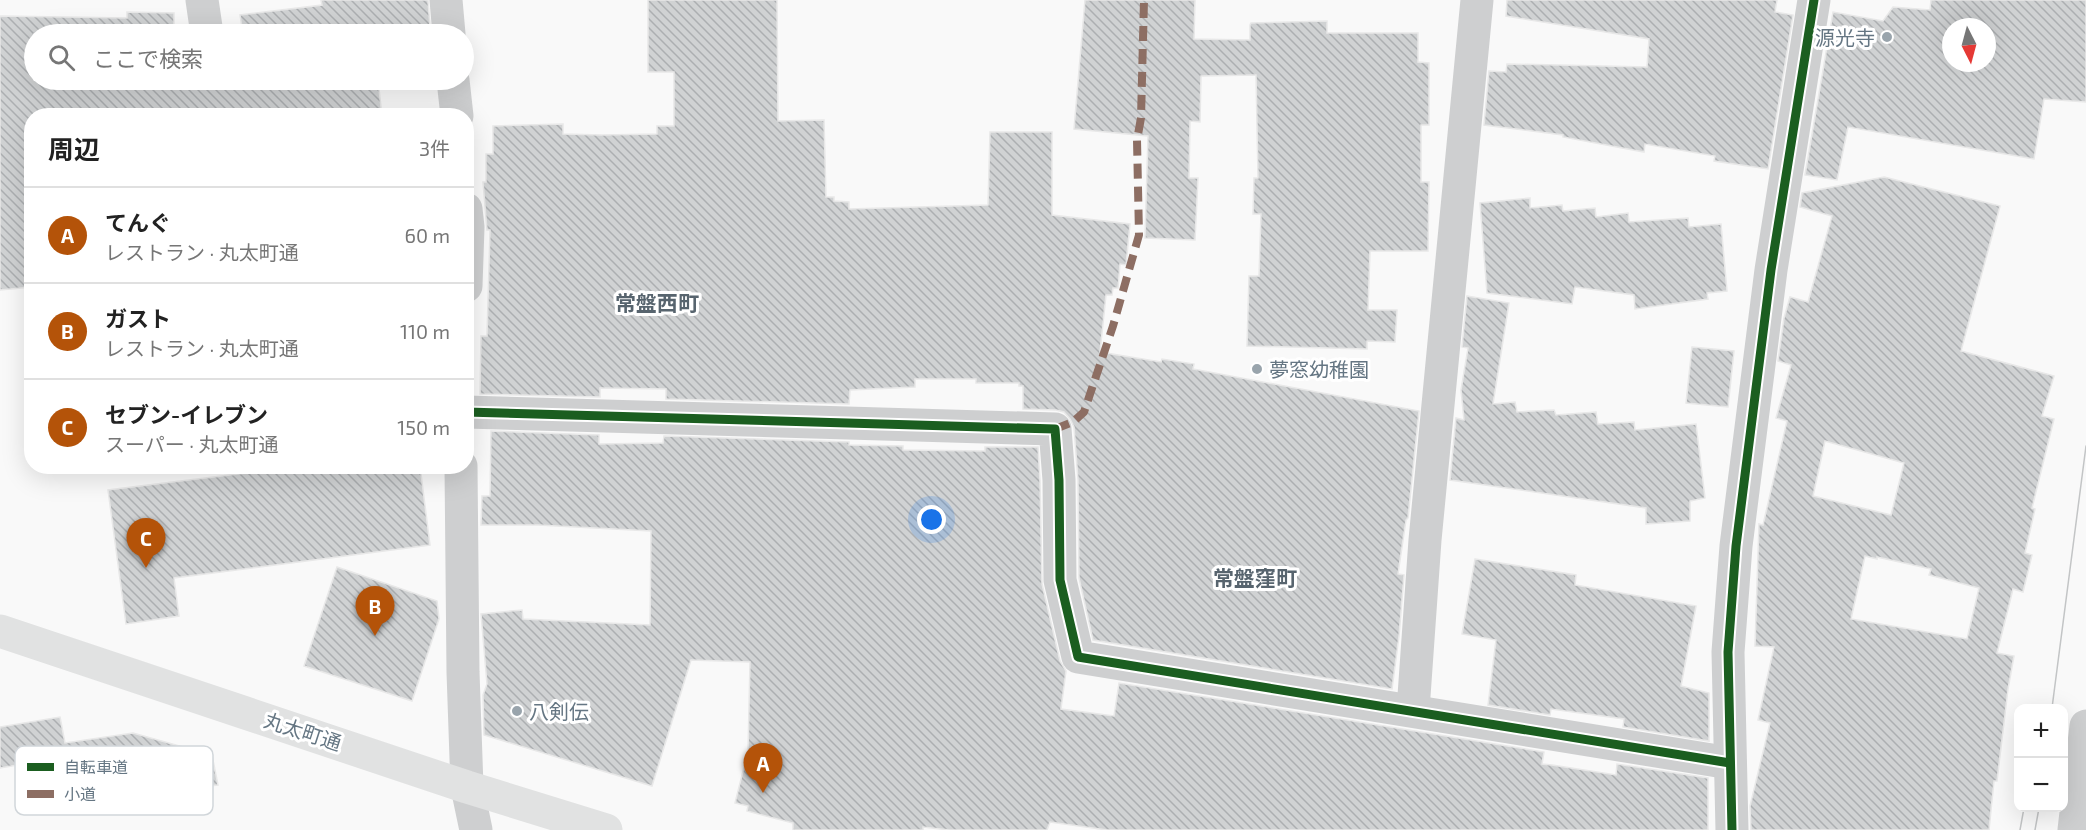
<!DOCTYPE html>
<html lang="ja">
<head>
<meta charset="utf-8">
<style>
  :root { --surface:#fff; --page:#f2f2f2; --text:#222; --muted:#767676; --line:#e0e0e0; --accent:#b45309 }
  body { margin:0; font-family:"Exo 2","Noto Sans JP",sans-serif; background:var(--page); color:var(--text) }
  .controls { position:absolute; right:18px; bottom:18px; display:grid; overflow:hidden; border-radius:12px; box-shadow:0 6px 24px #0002 }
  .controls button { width:54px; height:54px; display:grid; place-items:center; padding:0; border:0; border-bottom:2px solid var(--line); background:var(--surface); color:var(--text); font:30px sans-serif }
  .compass { position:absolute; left:1942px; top:18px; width:54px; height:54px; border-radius:50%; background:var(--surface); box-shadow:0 6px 24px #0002; rotate:174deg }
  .you { position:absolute; left:932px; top:520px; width:21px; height:21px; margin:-15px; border:4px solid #fff; border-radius:50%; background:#1a73e8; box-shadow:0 0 0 9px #1a73e833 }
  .badge { display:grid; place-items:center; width:39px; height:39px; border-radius:50%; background:var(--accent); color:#fff; font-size:20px; font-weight:700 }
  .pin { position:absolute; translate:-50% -50px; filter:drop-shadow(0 2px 3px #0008) }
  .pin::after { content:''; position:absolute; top:32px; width:21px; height:18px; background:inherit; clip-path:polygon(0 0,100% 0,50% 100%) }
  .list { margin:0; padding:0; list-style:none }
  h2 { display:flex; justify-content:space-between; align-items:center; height:78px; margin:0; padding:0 24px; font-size:26px }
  h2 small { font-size:20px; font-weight:400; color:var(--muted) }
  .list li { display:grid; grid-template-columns:39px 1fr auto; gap:18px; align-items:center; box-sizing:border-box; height:96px; padding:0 24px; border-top:2px solid var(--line) }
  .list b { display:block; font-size:22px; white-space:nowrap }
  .list p { margin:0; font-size:20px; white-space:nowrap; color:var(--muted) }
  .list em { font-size:20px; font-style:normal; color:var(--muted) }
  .icon { flex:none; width:33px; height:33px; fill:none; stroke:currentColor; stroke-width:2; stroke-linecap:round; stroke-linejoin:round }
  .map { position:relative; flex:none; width:2086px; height:830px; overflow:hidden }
  .search { position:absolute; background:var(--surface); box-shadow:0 6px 24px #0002; left:24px; top:24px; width:450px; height:66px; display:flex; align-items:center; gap:15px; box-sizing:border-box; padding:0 21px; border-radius:33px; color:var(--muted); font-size:22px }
  .panel { position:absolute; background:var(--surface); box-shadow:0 6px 24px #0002; left:24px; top:108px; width:450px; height:366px; border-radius:24px }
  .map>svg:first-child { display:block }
</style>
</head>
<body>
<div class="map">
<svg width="2086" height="830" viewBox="0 0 2086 830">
  <defs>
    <pattern id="building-back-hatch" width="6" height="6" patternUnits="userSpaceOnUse" patternTransform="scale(1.5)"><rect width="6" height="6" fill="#d0d2d3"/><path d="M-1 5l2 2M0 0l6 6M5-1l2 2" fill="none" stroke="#acafb1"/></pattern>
  </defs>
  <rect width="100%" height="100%" fill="#f9f9f9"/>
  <g fill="url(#building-back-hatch)" stroke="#e8e8e8" stroke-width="1.5" fill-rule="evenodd">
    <path d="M321,0H428L430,27L339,34H243L240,15L322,5Z"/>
    <path d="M648,0H777L778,121L824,120L826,197H834V201L849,202V209L988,205L990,132H1052V215L1130,224L1126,265L1120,264L1118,288H1113L1112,295H1106L1100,352L1161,362L1162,359L1194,364L1193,369L1419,411L1408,518L1406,520L1398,574L1404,575L1399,636L1392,689L1093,640L1079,578L1078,480L1074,427L1070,419L1064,412L1056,410L1023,409V386H1019V383H976V379H915V387L850,390L849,404L666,399V389L600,388V397L480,394L481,336H487L490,230H487L483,182H486V154H493V126L563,124V134L602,135L657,134V126H674V72H648Z"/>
    <path d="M1085,0H1195L1194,39L1250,40V25L1251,23L1327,21V33H1418V62L1429,63V125H1421V182H1429L1428,251H1370L1368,310H1397L1395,342L1367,341V349L1247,346L1249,276H1259L1261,214H1253L1254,178H1258L1256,75L1201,76L1200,122L1190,121L1189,178H1198L1195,240L1145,238L1148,136L1074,129Z"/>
    <path d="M1507,0H1777L1775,12L1793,15L1768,169L1714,161L1715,156L1645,144L1644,152L1563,137V135L1484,125L1489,71L1506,72L1507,64L1647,67L1649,39L1506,16Z"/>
    <path d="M1931,0H2086V102L2044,99L2034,159L1848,127L1837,180L1805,175L1833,12L1883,21L1893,7L1930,10ZM1951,27H1987V63H1951Z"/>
    <path d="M127,12L174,13V34H34V80H378L382,116H32V287L0,290V16L127,18Z"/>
    <path d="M1884,177L2000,206L1961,351L2054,376L2042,416L2054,419L2032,508L2035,509L2025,553L2032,555L2023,592L2013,589L1997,653L2014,656L2008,689L1997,781H1994L1989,830H1751L1750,806L1770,723L1758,720L1774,647L1755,646L1759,524L1763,525L1787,421L1776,418L1791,365L1778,361L1784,318L1790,297L1808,302L1832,216L1800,207L1802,193ZM1825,441L1904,463L1891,515L1813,496ZM1865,556L1877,559V557L1931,569L1929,575L1979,588L1967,639L1851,619Z"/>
    <path d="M1530,198V208L1562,205L1563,211L1595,208L1596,217L1628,213L1629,222L1688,218L1689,227L1721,224L1727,291L1707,293L1708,299L1635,309L1634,295L1575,287L1572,304L1487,293L1480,203Z"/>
    <path d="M1467,296L1509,303L1493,404L1515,402L1517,412L1554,410L1556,415L1596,412L1598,424L1634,422L1635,430L1696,424L1705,498L1690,501V521L1646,524V508L1450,480L1456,418L1464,420L1461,390L1468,348L1462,347Z"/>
    <path d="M1692,347L1734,351L1728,407L1686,403Z"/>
    <path d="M491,431L599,435V444L663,443L664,436L849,442V445L903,446V450L985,451V447H1038L1040,481L1042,584L1060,661L1066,671L1061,709L1114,716L1119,683L1544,752L1542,764L1552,765L1616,775L1617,764L1708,778V830H1107L1050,822L1047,830H949L923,827V830H793V823L747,811L748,806L735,803L748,751L750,662L691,660L652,786L484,735L483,695L487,684L481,614L522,610L523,619L650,625L651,531L538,525H481L482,496H490Z"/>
    <path d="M303,466H420L430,545L174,578L179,616L126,624L108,490Z"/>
    <path d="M1475,559L1576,575L1575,585L1696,606L1681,686L1709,693V741L1623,727L1624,719L1551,709L1550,715L1488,705L1496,640L1462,634Z"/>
    <path d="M337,567L437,601L439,619L412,701L304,666Z"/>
    <path d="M60,717L65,743L133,733L212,755L218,785L139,792L138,781L76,791V787L34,794L29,763L0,768V727Z"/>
  </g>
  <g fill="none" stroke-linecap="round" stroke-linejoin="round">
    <g stroke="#cecfd0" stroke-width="33">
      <path d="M202,0L207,34"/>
      <path d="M446,0L449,34"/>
      <path d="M453,80L457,116"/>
      <path d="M466,209L468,227L466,286"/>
      <path d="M466,412L1055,429L1059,480L1060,580L1078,657L1730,763"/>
      <path d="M461,466L463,672L467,787L476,830"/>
      <path d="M1413,710L1425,540L1477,0"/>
      <path d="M1732,830L1728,652L1736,546L1771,270L1814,0"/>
      <path d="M2074,830L2086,726"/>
    </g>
    <path stroke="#e1e2e2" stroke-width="33" d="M0,631L467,787L606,830"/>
    <g stroke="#c3c5c6" stroke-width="1.5">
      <path d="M2052,708L2086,446"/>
      <path d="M2020,830L2024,808"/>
      <path d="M2035,830L2039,808"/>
    </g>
    <path stroke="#8d6e63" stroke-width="8" stroke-dasharray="15 8" stroke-linecap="butt" d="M1055,429L1073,422L1084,412L1113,326L1139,235L1137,140L1141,118L1144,0"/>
    <defs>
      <g id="cycleway">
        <path d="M466,412L1055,429L1059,480L1060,580L1078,657L1730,763"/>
        <path d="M1732,830L1728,652L1736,546L1771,270L1814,0"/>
      </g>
    </defs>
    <use href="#cycleway" stroke="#fff" stroke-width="13"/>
    <use href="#cycleway" stroke="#1b5e20" stroke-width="9"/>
  </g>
  <g fill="#99a4ac" stroke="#fff" stroke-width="2">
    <circle cx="1887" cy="37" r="6"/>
    <circle cx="1257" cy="369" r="6"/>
    <circle cx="517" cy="711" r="6"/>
  </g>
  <g text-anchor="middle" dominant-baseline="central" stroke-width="6" stroke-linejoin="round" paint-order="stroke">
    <g font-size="20" fill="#657683" stroke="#fff" text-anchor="start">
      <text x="1875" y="37" text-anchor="end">源光寺</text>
      <text x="1269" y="369">夢窓幼稚園</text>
      <text x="529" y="711">八剣伝</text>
    </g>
    <g font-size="20" fill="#657683" stroke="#fff">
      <text transform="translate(303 731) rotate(18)">丸太町通</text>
    </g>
    <g font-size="21" font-weight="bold" fill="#57646e" stroke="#fff">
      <text x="657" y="302">常盤西町</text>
      <text x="1255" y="577">常盤窪町</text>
    </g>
  </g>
  <rect x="15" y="746" width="198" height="69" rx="9" fill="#fff" stroke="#d1d6da" stroke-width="1.5"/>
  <rect x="27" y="763" width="27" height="8" fill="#1b5e20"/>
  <rect x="27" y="790" width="27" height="8" fill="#8d6e63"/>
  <g font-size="16" fill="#657683">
    <text x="64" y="773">自転車道</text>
    <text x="64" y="800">小道</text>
  </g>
</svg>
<div class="controls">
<button>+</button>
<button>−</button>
</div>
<svg class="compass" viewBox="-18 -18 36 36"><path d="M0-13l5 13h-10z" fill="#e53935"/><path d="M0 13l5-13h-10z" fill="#767676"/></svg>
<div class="you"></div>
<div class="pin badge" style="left:763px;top:793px">A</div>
<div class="pin badge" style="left:375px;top:636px">B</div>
<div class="pin badge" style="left:146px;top:568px">C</div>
<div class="search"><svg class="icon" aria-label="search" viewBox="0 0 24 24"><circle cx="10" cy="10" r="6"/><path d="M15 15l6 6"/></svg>ここで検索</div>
<section class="panel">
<h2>周辺<small>3件</small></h2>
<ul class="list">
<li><span class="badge">A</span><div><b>てんぐ</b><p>レストラン · 丸太町通</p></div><em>60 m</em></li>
<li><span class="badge">B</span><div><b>ガスト</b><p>レストラン · 丸太町通</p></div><em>110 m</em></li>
<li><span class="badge">C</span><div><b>セブン-イレブン</b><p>スーパー · 丸太町通</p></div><em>150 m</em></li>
</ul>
</section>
</div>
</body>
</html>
